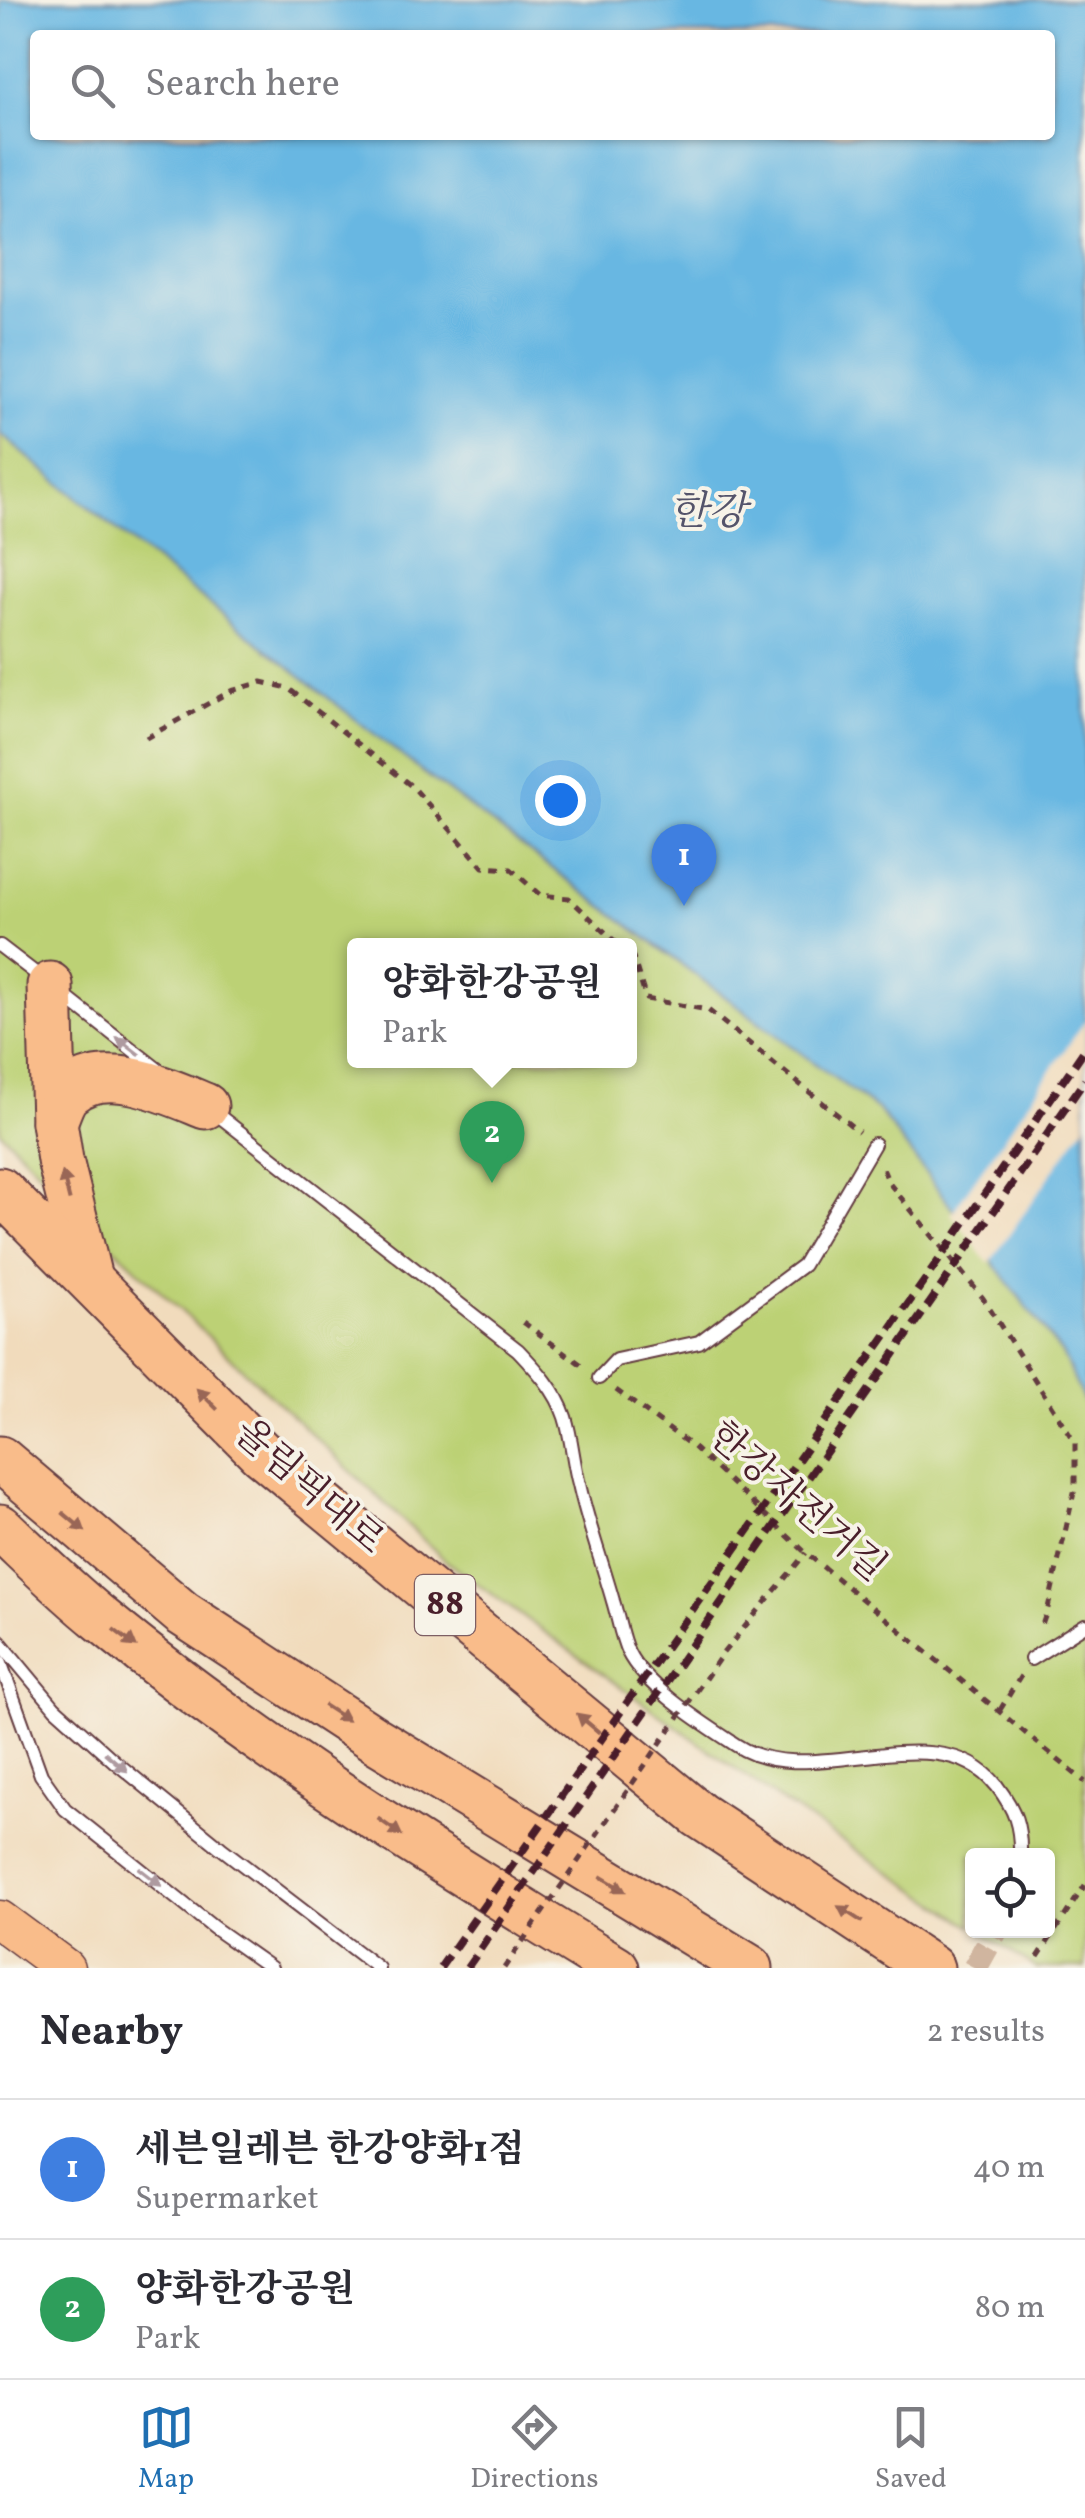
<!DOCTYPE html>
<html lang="en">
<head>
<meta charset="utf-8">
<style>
  :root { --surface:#fff; --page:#f7f7f7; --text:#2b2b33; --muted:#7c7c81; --line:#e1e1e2; --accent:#1f6fb2 }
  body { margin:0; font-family:Vollkorn,"Noto Serif KR",serif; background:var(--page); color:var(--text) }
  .controls { position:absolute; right:30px; bottom:30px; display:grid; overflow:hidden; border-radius:10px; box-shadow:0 2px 8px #0004 }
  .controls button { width:90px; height:90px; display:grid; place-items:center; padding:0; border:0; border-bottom:2px solid var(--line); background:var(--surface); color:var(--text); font:50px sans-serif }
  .you { position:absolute; left:560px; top:800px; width:35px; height:35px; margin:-25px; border:8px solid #fff; border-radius:50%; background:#1a73e8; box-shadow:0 0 0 15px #1a73e833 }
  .badge { display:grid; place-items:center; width:65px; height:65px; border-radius:50%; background:var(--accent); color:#fff; font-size:32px; font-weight:700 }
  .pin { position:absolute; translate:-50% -82px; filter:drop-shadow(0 2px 5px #0008) }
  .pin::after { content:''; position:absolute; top:52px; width:35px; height:30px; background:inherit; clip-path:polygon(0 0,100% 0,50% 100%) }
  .popup { position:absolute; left:347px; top:938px; width:290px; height:130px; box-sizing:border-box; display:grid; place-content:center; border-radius:10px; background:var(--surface); filter:drop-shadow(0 2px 8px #0005); font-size:32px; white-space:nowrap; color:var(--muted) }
  .popup b { font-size:38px; color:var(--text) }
  .popup::after { content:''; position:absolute; left:50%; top:100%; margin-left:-20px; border:20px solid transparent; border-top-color:var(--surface) }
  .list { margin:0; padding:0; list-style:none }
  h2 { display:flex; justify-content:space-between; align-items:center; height:130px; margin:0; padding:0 40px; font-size:42px }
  h2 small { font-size:32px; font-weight:400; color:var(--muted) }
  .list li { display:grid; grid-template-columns:65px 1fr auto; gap:30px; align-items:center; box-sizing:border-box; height:140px; padding:0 40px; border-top:2px solid var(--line) }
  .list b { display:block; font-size:38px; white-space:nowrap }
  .list p { margin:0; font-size:32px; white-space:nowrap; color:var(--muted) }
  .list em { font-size:32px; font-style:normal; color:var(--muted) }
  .icon { flex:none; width:55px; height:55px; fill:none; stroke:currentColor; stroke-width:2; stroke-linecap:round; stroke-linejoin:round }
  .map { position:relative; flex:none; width:1085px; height:1968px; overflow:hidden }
  .search { position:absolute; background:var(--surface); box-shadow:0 2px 8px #0004; left:30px; right:30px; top:30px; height:110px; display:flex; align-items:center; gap:25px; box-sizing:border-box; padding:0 35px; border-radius:10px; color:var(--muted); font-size:38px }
  .sheet { height:410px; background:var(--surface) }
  nav { display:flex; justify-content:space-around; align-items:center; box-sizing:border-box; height:140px; border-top:2px solid var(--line); background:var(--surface); font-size:28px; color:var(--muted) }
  nav a { display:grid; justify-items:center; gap:5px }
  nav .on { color:var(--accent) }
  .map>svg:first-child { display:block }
</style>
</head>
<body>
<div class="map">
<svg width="1085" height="1968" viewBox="0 0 1085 1968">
  <rect width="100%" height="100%" fill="#f7f3e8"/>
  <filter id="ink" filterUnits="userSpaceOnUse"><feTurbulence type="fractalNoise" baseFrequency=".01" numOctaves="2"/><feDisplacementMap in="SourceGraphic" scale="20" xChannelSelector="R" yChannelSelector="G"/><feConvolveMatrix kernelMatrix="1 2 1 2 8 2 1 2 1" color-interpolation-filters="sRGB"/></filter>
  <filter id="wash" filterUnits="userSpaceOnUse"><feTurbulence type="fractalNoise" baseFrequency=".0048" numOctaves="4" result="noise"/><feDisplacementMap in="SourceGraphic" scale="40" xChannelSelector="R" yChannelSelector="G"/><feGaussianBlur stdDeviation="2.25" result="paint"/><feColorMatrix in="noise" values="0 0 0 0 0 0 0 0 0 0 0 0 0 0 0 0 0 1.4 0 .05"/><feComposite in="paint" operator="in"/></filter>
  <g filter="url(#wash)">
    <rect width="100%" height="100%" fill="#f1dbbc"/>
    <path fill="#bcd175" stroke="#837850" stroke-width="2.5" fill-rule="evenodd" d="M0,434L136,546L424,773L879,1111L1063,1355L1085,1404V1968H1036L979,1931L1048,1930V1856H972V1926L775,1797L448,1563L102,1236L0,1131ZM354,946H630V1060H354Z"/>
    <path fill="#68b7e2" stroke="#596b86" stroke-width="2.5" fill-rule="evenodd" d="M0,0H1085V1404L1063,1355L879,1111L424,773L136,546L0,434ZM35,35H1050V135H35Z"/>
    <path fill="#f1dbbc" d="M1085,1021V1125L989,1264L951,1214Z"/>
  </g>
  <g filter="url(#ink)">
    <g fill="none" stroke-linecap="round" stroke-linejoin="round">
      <path stroke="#d0b59f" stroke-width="25" stroke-dasharray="25 12" stroke-linecap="butt" d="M975,1968L996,1930"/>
      <defs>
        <g id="lane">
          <path d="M0,946L43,979"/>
          <path d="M63,995L161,1072"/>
          <path d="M209,1108L518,1350C537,1370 556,1390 565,1417C572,1439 573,1462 579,1484C588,1524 602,1562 613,1601C618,1617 621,1637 628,1652C645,1687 704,1724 736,1745C810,1794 937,1710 997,1786C1015,1810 1021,1826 1020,1856"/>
          <path d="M599,1378L616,1360L699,1342L803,1265L874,1144"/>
          <path d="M0,1642L55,1708L114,1761L221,1848L378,1968"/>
          <path d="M1031,1659L1085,1625"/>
          <path d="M0,1661L41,1775L65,1809L214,1928L271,1968"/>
        </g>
        <path id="primary" d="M0,1920L65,1968"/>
        <g id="highway">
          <path d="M50,985L54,1122L60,1160L89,1278"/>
          <path d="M54,1122C58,1113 62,1099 69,1093C105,1061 168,1091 205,1106"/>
          <path d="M0,1190L260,1452L699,1815L931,1968"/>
          <path d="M0,1459L182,1613L376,1740L750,1968"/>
          <path d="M0,1527C33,1558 66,1591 101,1619C261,1751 439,1860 616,1968"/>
        </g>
      </defs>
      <use href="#lane" stroke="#633b41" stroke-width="16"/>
      <use href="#primary" stroke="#633b41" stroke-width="41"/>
      <use href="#highway" stroke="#633b41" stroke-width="49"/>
      <g stroke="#633b41" stroke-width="5" stroke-dasharray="8 8" stroke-linecap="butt">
        <path d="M146,738L231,691L262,682L288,688L414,788L483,867L511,869L540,895L569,898L620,946"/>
        <path d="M630,954L633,957L646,999L708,1010L859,1132"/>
        <path d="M883,1169L889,1183L983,1298L1075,1443V1488L1048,1608L1041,1628"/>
        <path d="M523,1322L583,1366"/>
        <path d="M616,1390L693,1447L806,1553L1085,1782"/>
        <path d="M723,1653L806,1553"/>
        <path d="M1000,1710L1022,1674"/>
        <path d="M1038,1957L1085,1885"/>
      </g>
      <use href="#lane" stroke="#fff" stroke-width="12"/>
      <use href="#primary" stroke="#f9bc8a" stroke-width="38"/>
      <use href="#highway" stroke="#f9bc8a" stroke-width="45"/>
      <g stroke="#4a1f2b" stroke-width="8" stroke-dasharray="15 8" stroke-linecap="butt">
        <path d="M440,1968L932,1270L1085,1049"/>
        <path d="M467,1968L1085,1080"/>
      </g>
      <path stroke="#633b41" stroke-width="5" stroke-dasharray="8 8" stroke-linecap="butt" d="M504,1968L723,1653"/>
    </g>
    <defs><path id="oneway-solid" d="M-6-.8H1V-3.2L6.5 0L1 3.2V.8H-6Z" transform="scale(2.5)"/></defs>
    <g fill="#ae9aa0">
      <use href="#oneway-solid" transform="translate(128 1046) rotate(-142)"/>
      <use href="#oneway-solid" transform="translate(116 1762) rotate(40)"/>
      <use href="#oneway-solid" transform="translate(150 1877) rotate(38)"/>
    </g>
    <g fill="#996656">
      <use href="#oneway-solid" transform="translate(66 1186) rotate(-104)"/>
      <use href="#oneway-solid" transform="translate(207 1399) rotate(-135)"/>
      <use href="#oneway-solid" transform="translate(74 1522) rotate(40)"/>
      <use href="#oneway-solid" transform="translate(125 1638) rotate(37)"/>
      <use href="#oneway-solid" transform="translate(336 1713) rotate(33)"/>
      <use href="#oneway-solid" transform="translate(588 1723) rotate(-140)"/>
      <use href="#oneway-solid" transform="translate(390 1827) rotate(35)"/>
      <use href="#oneway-solid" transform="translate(613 1884) rotate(31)"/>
      <use href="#oneway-solid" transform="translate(850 1914) rotate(-147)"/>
    </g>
  </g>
  <g text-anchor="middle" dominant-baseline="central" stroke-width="8" stroke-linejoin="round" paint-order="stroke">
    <rect fill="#f7f3e8" stroke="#7e5f64" stroke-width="2.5" x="415" y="1575" width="60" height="60" rx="8"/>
    <g font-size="35" font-weight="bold" fill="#4a1f2b">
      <text x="445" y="1605">88</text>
    </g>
    <g font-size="38" fill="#4a1f2b" stroke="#f7f3e8">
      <text transform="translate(308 1488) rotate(41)">올림픽대로</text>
      <text transform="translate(796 1503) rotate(41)">한강자전거길</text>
    </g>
    <g font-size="40" font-style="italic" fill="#54546b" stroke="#f7f3e8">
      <text x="708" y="514">한강</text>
    </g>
  </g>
</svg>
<div class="controls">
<button><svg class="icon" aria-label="locate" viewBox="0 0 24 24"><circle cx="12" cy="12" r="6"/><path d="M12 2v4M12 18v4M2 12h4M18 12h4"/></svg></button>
</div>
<div class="you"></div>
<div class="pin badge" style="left:684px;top:906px;background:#3f7fe0">1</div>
<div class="pin badge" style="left:492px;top:1183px;background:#2e9e5b">2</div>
<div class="popup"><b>양화한강공원</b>Park</div>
<div class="search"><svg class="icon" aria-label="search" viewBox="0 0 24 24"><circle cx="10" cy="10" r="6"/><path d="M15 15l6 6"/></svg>Search here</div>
</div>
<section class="sheet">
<h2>Nearby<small>2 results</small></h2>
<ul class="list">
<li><span class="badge" style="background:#3f7fe0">1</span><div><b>세븐일레븐 한강양화1점</b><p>Supermarket</p></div><em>40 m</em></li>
<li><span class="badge" style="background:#2e9e5b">2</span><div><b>양화한강공원</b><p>Park</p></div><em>80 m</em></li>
</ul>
</section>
<nav>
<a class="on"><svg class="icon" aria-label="map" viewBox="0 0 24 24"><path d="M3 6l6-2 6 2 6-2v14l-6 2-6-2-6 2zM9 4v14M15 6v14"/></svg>Map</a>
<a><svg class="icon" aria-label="directions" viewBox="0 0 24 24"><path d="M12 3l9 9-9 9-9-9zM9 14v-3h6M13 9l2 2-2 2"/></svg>Directions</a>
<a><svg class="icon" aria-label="saved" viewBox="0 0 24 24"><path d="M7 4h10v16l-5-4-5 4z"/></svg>Saved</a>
</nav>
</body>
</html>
